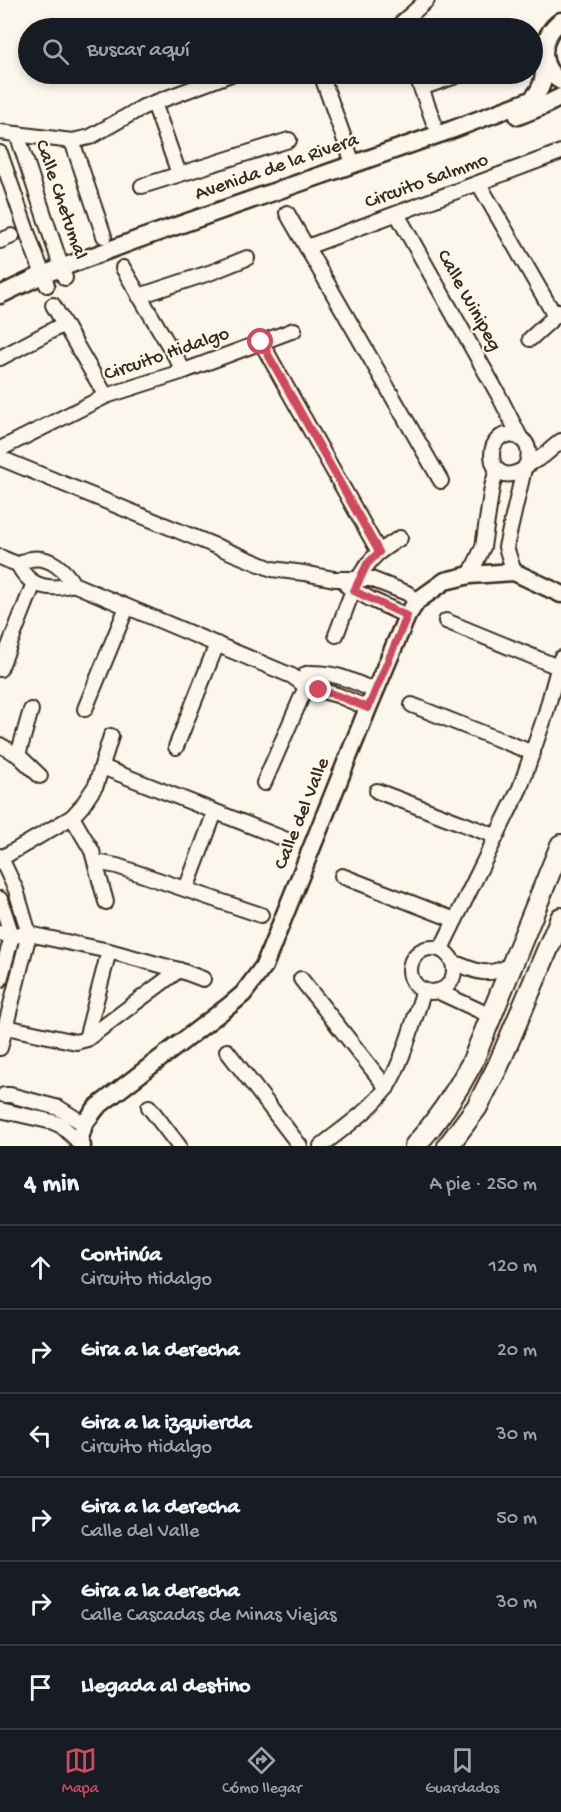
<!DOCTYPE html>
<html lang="es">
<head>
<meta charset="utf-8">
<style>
  :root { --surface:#171b24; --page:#20242c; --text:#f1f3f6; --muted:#9ea1a6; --line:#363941; --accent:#d1495b }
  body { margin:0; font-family:"Gochi Hand",sans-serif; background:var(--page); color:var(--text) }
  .stop { position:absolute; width:18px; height:18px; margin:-14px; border:4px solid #d1495b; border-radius:50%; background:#fff }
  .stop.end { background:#d1495b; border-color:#fff; box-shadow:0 2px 6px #0008 }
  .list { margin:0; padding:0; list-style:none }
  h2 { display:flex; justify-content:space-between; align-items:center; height:78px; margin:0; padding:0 24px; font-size:26px }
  h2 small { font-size:20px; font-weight:400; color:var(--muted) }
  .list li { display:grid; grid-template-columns:39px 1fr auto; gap:18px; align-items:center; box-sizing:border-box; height:84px; padding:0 24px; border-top:2px solid var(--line) }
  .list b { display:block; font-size:22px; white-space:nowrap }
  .list p { margin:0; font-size:20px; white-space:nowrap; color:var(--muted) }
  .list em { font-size:20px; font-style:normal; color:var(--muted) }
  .icon { flex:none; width:33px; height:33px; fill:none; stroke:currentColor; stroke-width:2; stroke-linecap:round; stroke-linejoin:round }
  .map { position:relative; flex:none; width:561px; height:1146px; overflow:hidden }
  .search { position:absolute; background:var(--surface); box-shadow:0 3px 9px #0003; left:18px; right:18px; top:18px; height:66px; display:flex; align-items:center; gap:15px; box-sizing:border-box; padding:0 21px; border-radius:33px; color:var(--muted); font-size:22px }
  .sheet { height:582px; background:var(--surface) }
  nav { display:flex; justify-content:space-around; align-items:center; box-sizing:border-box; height:84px; border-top:2px solid var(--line); background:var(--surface); font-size:16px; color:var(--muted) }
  nav a { display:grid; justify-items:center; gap:3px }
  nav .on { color:var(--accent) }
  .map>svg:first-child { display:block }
</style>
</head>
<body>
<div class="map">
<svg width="561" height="1146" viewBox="0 0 561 1146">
  <rect width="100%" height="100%" fill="#fbf7ec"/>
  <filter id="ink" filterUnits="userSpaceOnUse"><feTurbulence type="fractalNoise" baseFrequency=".0167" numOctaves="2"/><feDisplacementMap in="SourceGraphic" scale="12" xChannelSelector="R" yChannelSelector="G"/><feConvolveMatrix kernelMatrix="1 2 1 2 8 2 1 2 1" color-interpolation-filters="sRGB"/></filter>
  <g filter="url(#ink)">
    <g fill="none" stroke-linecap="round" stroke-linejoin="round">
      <defs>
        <g id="minor">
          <path d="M396,28L427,0"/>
          <path d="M321,74L350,155"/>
          <path d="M416,74L434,123"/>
          <path d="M421,88L462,74"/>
          <path d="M154,103L179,174"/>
          <path d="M0,132L72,141L90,137L143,107L231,74"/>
          <path d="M17,134L65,278"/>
          <path d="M72,141L104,236"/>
          <path d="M0,153L32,246L47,285"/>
          <path d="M479,184L555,316"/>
          <path d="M142,186L289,140"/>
          <path d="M287,213L441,481"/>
          <path d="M397,214L498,394L521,439"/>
          <path d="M0,241L12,236"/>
          <path d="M307,247L561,152"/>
          <path d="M123,268L184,371"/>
          <path d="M139,296L212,272L247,258"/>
          <path d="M53,305L106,396"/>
          <path d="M530,339L561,311"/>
          <path d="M261,342L379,552"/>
          <path d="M0,358L64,324"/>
          <path d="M0,449L106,396L184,371L294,330"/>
          <path d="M0,458L272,569L304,573L334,579H371L407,593L417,601"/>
          <path d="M526,466L543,456L561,441"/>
          <path d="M0,557C5,559 13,563 18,564C22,564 27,559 31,559C50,556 65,570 73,584L292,676L307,687L337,695L368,708"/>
          <path d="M18,564C29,588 51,591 73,584"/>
          <path d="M514,572L506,547L524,469C531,458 531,443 518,437C482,422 483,494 524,469"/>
          <path d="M470,575L483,547L492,487L497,469"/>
          <path d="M347,586L370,599L407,616"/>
          <path d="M446,621L558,667"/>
          <path d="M336,635C347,608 355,574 377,554C384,548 392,543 400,538"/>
          <path d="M0,669L34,583"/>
          <path d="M306,674C331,670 353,681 375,691"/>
          <path d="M412,705L533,753"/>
          <path d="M85,709L127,607"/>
          <path d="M0,745L18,755L40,776"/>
          <path d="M176,747L217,644"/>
          <path d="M18,755L31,710"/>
          <path d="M102,767L287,840"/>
          <path d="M264,783L312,673"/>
          <path d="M377,791L495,836"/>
          <path d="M72,817L92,851L106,902"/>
          <path d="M0,856L16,890L29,934L0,1048"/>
          <path d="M0,859L72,817L82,806L96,785L111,736"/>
          <path d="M96,862L117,866L261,915"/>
          <path d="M342,876L455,920"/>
          <path d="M186,889L215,812"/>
          <path d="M0,899L12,936L0,980"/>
          <path d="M0,933L12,936L29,934L109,951L86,1039"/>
          <circle cx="432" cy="970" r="22"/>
          <path d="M441,949L520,788L545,716L561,658"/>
          <path d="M109,951L179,970L203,979"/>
          <path d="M453,962C480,973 485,977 513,965"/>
          <path d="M301,979L387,1088"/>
          <path d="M437,991L491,1016"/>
          <path d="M6,1027L76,1042L87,1039L179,970"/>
          <path d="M227,1051L300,1146"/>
          <path d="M4,1095H10L59,1108L84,1124"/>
          <path d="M149,1107L179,1146"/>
          <path d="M0,1110L53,1122L62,1126L79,1142"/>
          <path d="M321,1146C342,1129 372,1109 387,1087C403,1062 414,1019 424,990"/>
        </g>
        <g id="tertiary">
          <path d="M561,21C540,35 537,68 561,81"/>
          <path d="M518,116L543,106L561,97"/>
          <path d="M0,295L42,275L136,240L451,130L531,100C543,89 544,78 545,62"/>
          <path d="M82,1146L79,1142L84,1124L97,1107L230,1005L243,994L264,966L368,708L407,616L417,601L445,581L470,575L514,572L561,594"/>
        </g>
        <g id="secondary">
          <path d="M415,1146C439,1119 455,1095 472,1063L561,845"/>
          <path d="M448,1146L477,1107L498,1066L561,918"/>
        </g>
      </defs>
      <use href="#minor" stroke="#3b2a1e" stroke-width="18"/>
      <use href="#tertiary" stroke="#3b2a1e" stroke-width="21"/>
      <use href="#secondary" stroke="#3b2a1e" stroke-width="24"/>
      <use href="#minor" stroke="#fbf7ec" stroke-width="14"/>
      <use href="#tertiary" stroke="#fbf7ec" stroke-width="16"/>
      <use href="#secondary" stroke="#fbf7ec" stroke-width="20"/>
    </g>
  </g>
  <g fill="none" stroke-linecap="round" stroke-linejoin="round" filter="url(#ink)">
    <path stroke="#d1495b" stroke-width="8" d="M261,342L379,552L367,564L354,591L407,616L368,708L336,695L319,690"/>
  </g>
  <g text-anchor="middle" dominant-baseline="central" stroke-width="4.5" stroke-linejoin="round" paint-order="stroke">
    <g font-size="20" fill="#3b2a1e" stroke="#fbf7ec">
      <text transform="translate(277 168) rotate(-19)">Avenida de la Rivera</text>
      <text transform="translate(427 182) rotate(-20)">Circuito Salmmo</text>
      <text transform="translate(60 200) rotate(71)">Calle Chetumal</text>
      <text transform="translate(468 301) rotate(61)">Calle Winipeg</text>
      <text transform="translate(167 355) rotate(-19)">Circuito Hidalgo</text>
      <text transform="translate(303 814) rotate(-68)">Calle del Valle</text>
    </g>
  </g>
</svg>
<div class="stop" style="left:261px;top:342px"></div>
<div class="stop end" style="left:319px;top:690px"></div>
<div class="search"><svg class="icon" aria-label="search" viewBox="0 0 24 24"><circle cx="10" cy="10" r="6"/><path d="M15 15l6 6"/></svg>Buscar aquí</div>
</div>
<section class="sheet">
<h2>4 min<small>A pie · 250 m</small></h2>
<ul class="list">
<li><svg class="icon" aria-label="ahead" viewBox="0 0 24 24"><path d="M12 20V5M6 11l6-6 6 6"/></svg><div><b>Continúa</b><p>Circuito Hidalgo</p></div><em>120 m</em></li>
<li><svg class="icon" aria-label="right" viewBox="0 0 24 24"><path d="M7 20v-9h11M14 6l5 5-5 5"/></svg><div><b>Gira a la derecha</b></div><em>20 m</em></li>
<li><svg class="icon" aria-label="left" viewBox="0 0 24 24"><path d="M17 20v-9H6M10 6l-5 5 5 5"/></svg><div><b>Gira a la izquierda</b><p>Circuito Hidalgo</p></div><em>30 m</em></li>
<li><svg class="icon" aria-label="right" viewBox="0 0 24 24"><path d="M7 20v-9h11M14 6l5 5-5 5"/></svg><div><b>Gira a la derecha</b><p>Calle del Valle</p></div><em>50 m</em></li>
<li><svg class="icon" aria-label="right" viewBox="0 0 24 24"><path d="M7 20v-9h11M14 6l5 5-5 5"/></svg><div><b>Gira a la derecha</b><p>Calle Cascadas de Minas Viejas</p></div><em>30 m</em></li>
<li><svg class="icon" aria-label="arrive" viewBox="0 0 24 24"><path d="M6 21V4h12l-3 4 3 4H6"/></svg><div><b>Llegada al destino</b></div></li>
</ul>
</section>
<nav>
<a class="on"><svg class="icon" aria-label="map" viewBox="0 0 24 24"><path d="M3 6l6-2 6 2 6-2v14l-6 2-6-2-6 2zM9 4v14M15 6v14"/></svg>Mapa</a>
<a><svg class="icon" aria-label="directions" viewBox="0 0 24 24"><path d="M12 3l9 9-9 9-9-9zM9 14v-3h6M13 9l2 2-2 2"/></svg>Cómo llegar</a>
<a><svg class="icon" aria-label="saved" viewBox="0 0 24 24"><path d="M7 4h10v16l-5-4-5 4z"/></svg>Guardados</a>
</nav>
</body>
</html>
